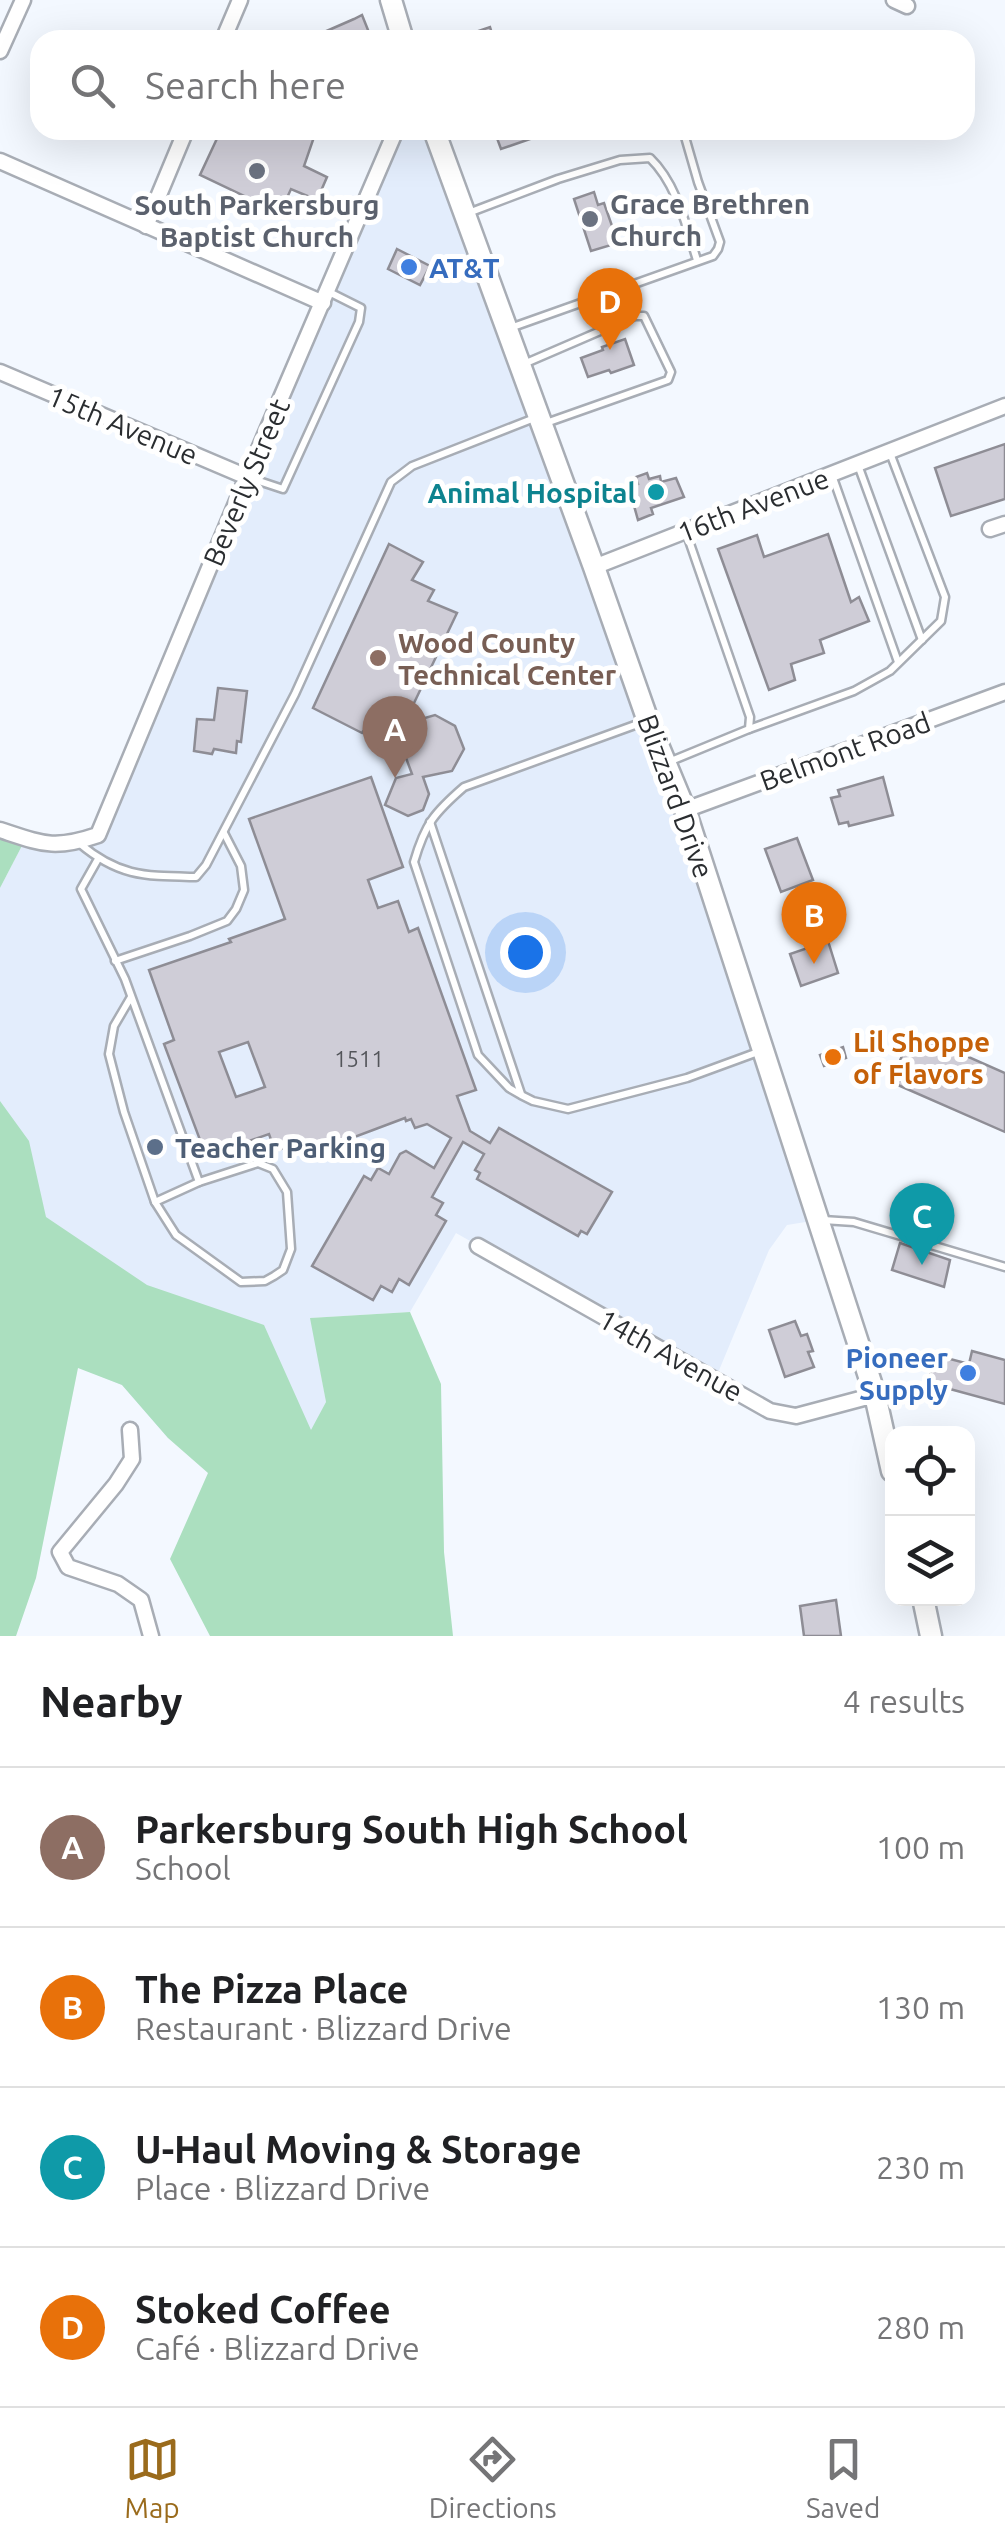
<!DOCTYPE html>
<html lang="en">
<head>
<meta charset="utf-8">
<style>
  :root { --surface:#fff; --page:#f2f2f2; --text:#202124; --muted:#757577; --line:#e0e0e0; --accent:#9a6b1c }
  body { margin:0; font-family:Ubuntu,sans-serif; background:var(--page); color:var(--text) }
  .controls { position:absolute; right:30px; bottom:30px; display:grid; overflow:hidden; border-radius:20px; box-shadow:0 10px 40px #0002 }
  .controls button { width:90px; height:90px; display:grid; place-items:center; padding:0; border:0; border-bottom:2px solid var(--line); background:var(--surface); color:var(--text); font:50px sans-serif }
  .you { position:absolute; left:525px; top:952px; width:35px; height:35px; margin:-25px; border:8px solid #fff; border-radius:50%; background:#1a73e8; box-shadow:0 0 0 15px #1a73e833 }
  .badge { display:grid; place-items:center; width:65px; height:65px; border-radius:50%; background:var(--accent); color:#fff; font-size:32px; font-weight:700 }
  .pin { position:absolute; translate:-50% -82px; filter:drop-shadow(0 2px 5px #0008) }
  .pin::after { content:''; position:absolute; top:52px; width:35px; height:30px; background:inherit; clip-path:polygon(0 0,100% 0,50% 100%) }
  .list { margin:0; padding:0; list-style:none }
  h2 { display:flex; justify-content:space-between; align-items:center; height:130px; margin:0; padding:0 40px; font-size:42px }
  h2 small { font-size:32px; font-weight:400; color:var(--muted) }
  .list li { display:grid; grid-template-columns:65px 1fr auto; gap:30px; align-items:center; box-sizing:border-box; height:160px; padding:0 40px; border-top:2px solid var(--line) }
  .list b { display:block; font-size:38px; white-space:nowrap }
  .list p { margin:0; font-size:32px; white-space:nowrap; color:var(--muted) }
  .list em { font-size:32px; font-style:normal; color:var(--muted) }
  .icon { flex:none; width:55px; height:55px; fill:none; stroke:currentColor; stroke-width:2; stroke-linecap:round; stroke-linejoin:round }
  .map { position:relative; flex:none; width:1005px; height:1636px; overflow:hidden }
  .search { position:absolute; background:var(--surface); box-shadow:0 10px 40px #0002; left:30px; right:30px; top:30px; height:110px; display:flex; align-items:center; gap:25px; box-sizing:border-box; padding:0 35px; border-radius:30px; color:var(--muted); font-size:38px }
  .sheet { height:770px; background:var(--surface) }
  nav { display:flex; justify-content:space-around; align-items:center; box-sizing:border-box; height:140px; border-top:2px solid var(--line); background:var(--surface); font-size:28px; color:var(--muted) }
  nav a { display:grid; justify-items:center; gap:5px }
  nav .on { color:var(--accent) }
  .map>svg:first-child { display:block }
</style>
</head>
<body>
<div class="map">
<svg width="1005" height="1636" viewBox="0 0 1005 1636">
  <rect width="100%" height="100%" fill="#f3f8ff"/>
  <path fill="#e3edfc" d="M396,130H434L648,721L818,1220L787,1225L769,1250L715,1380L456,1233L410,1312L311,1318L326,1402L312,1431L168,1438L122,1385L0,1336V888L26,838L46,845L99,835Z"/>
  <g fill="#abdfbf">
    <path d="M0,830L26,838L0,888Z"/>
    <path d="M0,1101L29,1141L46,1217L147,1285L264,1325L311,1430L326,1402L310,1318L410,1312L441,1384L444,1552L453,1636H210L170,1559L208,1473L168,1438L122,1385L78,1368L36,1578L16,1636H0Z"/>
  </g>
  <g fill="#cfcdd7" stroke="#8e8d95" stroke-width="2.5" fill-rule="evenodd">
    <path d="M362,15L372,40H306L354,19Z"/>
    <path d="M490,27L494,40H458V38Z"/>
    <path d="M221,130H306L313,140L304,166L327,177L317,200L291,189L280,213L200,175Z"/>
    <path d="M494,130H550V132L501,149Z"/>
    <path d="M594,192L598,205L604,203L618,243L591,251L574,199Z"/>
    <path d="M397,249L430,266L420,285L388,269Z"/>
    <path d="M625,339L634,365L611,373L609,370L588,377L581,358L603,350L602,347Z"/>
    <path d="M1005,444V499L951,516L935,468Z"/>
    <path d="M647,473L649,479L660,476L661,482L676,478L684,497L651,508L653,514L638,520L629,488L638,484L636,477Z"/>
    <path d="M828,534L851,602L859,597L869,621L820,640L824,653L791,664L795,680L769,690L718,549L757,535L764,557Z"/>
    <path d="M389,544L423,562L412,580L434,590L428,601L457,613L404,724L435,715L455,726L464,749L452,771L423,777L429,794L423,810L408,816L385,805L396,778L412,774L399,739L368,724L362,733L313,708Z"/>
    <path d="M218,688L247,691L241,742L237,741L236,753L214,749L212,754L194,751L197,719L214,720Z"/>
    <path d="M371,777L403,867L368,880L378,908L398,901L409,932L418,928L476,1090L457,1096L470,1131L490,1143L499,1128L612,1192L587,1234L581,1231L578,1236L477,1179L480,1173L475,1170L484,1154L463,1142L432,1197L443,1203L436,1215L446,1221L409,1285L399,1279L392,1292L381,1286L373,1300L312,1266L364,1176L371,1180L378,1168L389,1174L400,1154L406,1151L434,1168L451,1138L427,1124L415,1128L411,1119L406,1121L405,1118L336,1144L334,1140L290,1156L287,1147L275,1151L269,1134L206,1156L164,1044L174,1040L149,970L231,942L229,939L285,919L249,819ZM248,1042L265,1087L236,1097L219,1052Z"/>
    <path d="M883,777L893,815L849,826L848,822L839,824L831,798L840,796L838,790Z"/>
    <path d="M797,838L813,880L781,892L765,849Z"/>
    <path d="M828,941L838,973L801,986L790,954Z"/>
    <path d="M912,1032L1005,1073V1132L891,1082Z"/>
    <path d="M843,1047L846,1058L824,1066L820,1055Z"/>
    <path d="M900,1243L950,1260L944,1287L892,1270Z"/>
    <path d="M795,1321L801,1336L807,1334L813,1351L808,1352L814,1367L785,1377L769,1330Z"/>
    <path d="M972,1351L1005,1360V1404L928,1383L935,1355L969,1364Z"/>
    <path d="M836,1600L841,1636H804L800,1606Z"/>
  </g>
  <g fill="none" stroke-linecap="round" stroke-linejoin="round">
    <defs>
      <g id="lane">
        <path d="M471,212L558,179L620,160L650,158C677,184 686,226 697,260"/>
        <path d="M513,327L713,256L718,249L720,242L698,182L683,130"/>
        <path d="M526,363L635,316H644L671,372L668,380L546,423"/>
        <path d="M858,465L922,640"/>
        <path d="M832,475L898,662"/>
        <path d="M247,477L283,489L359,322L361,308L329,292"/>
        <path d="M646,721L464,787C434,813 425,824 414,862L478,1055L509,1088L521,1095L533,1101L568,1109L687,1078L758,1052"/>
        <path d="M749,729L854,691L890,671L941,621L945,597L890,453"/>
        <path d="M671,761L749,729L750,717L686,532"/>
        <path d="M430,822L521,1094"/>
        <path d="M79,843C119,877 145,876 196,877L206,865L295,694L391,482L412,466L537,417"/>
        <path d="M98,859L81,889L125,979L199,1182L258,1163L273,1169L287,1192L291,1249L283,1270L274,1276L265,1281L241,1282L176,1235L155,1202L124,1112L109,1054L114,1026L131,997"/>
        <path d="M115,961L190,936L227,921L236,909L244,890L241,866L224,833"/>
        <path d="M155,1202L199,1182"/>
        <path d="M823,1220L854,1222L1005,1267"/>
      </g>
      <g id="street">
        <path d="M894,0L907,6"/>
        <path d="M223,40L240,0"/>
        <path d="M0,51L23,0"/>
        <path d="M0,161L323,303"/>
        <path d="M146,226L186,130"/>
        <path d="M0,372L247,477"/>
        <path d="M990,529L1005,524"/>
        <path d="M594,567L1005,406"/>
        <path d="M685,810L1005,692"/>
        <path d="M0,830C43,844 54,850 98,835L247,477L396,130"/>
        <path d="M478,1246L770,1411L796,1416L875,1395"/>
        <path d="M130,1430L132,1459L116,1484L60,1552L68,1567L118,1584L141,1600L151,1636"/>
      </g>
      <g id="primary">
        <path d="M391,0L403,40"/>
        <path d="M434,130L594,567L648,721L685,810L875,1395L892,1471"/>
        <path d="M923,1598L931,1636"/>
      </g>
    </defs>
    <use href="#lane" stroke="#a8adb5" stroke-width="11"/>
    <use href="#street" stroke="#a8adb5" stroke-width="19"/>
    <use href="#primary" stroke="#a8adb5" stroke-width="25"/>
    <use href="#lane" stroke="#fff" stroke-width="6"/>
    <use href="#street" stroke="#fff" stroke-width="14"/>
    <use href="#primary" stroke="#fff" stroke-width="20"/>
  </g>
  <g fill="#6b7280" stroke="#fff" stroke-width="4">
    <circle cx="257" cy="171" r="10"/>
    <circle cx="590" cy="219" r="10"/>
  </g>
  <g fill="#3f7fe0" stroke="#fff" stroke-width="4">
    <circle cx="409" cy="267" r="10"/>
    <circle cx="968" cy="1373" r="10"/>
  </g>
  <circle fill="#0f9aa8" stroke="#fff" stroke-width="4" cx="656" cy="492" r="10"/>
  <circle fill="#8d6e63" stroke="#fff" stroke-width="4" cx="378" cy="658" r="10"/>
  <circle fill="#e8710a" stroke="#fff" stroke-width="4" cx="833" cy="1057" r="10"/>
  <circle fill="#5c6f8a" stroke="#fff" stroke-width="4" cx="155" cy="1147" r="10"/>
  <g text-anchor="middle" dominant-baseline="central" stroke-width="10" stroke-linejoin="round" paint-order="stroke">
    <g font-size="22" fill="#53555a">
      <text x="359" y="1058">1511</text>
    </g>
    <g font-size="28" font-weight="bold" fill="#5b616d" stroke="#fff" text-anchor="start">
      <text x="610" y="203">Grace Brethren<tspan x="610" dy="32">Church</tspan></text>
      <text x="257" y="204" text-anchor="middle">South Parkersburg<tspan x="257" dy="32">Baptist Church</tspan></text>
    </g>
    <g font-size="28" font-weight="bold" fill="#366cbe" stroke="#fff" text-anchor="start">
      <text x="429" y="267">AT&amp;T</text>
      <text x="948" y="1357" text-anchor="end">Pioneer<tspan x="948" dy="32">Supply</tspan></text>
    </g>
    <g font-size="28" fill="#2a2d30" stroke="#fff">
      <text transform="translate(123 425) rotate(23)">15th Avenue</text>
      <text transform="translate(246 482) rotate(-67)">Beverly Street</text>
      <text transform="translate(753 505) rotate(-21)">16th Avenue</text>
      <text transform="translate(845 751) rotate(-20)">Belmont Road</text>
      <text transform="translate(676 796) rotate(70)">Blizzard Drive</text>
      <text transform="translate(671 1355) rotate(29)">14th Avenue</text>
    </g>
    <g font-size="28" font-weight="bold" fill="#0d838f" stroke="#fff" text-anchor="end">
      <text x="636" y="492">Animal Hospital</text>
    </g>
    <g font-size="28" font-weight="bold" fill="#785e54" stroke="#fff" text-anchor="start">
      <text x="398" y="642">Wood County<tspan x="398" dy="32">Technical Center</tspan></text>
    </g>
    <g font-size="28" font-weight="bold" fill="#c56008" stroke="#fff" text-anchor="start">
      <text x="853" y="1041">Lil Shoppe<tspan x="853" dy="32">of Flavors</tspan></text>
    </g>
    <g font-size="28" font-weight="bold" fill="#4e5e75" stroke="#fff" text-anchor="start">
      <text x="175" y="1147">Teacher Parking</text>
    </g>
  </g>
</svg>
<div class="controls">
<button><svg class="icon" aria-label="locate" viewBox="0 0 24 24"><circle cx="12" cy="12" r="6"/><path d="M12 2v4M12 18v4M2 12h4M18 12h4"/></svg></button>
<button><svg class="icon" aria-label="layers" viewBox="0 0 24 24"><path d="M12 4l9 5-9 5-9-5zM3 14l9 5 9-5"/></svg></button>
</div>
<div class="you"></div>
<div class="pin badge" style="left:395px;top:778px;background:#8d6e63">A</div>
<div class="pin badge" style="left:814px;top:964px;background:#e8710a">B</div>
<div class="pin badge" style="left:922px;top:1265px;background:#0f9aa8">C</div>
<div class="pin badge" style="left:610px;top:350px;background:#e8710a">D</div>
<div class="search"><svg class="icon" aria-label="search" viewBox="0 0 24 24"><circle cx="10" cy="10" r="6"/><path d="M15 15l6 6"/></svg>Search here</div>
</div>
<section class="sheet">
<h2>Nearby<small>4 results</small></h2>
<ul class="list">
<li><span class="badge" style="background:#8d6e63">A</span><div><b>Parkersburg South High School</b><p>School</p></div><em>100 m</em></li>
<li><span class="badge" style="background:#e8710a">B</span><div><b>The Pizza Place</b><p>Restaurant · Blizzard Drive</p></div><em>130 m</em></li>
<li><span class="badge" style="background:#0f9aa8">C</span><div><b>U-Haul Moving &amp; Storage</b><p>Place · Blizzard Drive</p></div><em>230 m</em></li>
<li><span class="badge" style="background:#e8710a">D</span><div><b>Stoked Coffee</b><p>Café · Blizzard Drive</p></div><em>280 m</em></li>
</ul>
</section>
<nav>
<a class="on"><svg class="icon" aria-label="map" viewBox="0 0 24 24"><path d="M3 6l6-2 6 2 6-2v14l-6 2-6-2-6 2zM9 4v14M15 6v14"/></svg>Map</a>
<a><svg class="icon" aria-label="directions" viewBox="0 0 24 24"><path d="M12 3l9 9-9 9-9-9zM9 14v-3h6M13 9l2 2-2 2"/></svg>Directions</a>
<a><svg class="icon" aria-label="saved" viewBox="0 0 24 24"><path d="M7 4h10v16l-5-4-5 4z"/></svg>Saved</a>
</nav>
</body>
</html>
